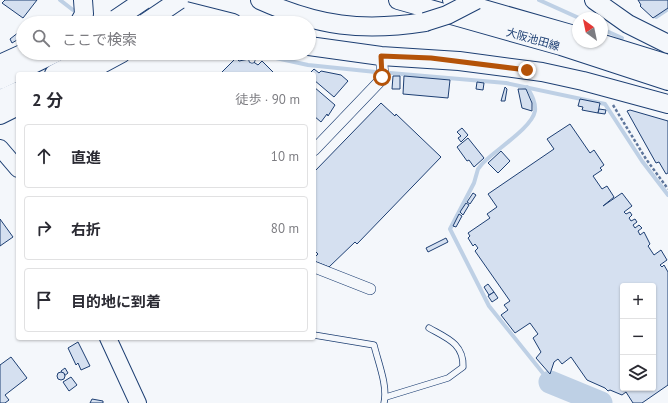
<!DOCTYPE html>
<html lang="ja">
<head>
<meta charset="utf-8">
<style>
  :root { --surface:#fff; --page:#f7f7f7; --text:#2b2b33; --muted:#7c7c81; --line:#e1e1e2 }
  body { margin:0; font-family:"PT Sans","Noto Sans JP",sans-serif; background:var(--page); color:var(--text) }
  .controls { position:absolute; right:12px; bottom:12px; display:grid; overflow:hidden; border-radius:4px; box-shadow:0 1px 3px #0004 }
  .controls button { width:36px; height:36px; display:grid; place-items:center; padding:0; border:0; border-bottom:1px solid var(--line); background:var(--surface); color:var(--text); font:20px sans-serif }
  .compass { position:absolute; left:572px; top:12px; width:36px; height:36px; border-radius:50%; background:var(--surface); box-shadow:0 1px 3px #0004; rotate:327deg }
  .stop { position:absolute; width:12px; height:12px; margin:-9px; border:3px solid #b45309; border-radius:50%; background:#fff }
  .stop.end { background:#b45309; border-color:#fff; box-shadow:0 1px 4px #0008 }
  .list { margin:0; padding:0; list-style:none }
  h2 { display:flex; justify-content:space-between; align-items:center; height:52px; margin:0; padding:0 16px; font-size:17px }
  h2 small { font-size:13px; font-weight:400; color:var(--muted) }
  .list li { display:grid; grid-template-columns:26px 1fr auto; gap:12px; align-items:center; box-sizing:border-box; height:64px; margin:0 8px 8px; padding:0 8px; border:1px solid var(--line); border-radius:4px }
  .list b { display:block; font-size:15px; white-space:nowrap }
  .list em { font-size:13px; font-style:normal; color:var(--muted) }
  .icon { flex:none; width:22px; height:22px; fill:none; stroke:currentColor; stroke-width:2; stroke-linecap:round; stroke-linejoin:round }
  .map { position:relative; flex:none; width:668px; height:403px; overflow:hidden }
  .search { position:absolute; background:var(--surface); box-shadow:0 1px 3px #0004; left:16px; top:16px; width:300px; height:44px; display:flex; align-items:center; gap:10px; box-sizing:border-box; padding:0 14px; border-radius:22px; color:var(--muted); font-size:15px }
  .panel { position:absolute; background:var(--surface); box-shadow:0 1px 3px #0004; left:16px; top:72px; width:300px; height:268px; border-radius:4px }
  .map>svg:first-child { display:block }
</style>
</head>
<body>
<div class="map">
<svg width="668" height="403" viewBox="0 0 668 403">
  <rect width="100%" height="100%" fill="#f4f7fb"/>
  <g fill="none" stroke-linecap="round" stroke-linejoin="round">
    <g stroke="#bed0e5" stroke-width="4">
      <path d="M60,0L73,10"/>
      <path d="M539,0L579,18"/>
      <path d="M656,17L668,9"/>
      <path d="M602,29L622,38"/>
      <path d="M262,55L308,65L376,72"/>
      <path d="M390,73L506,83L605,104L642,161L668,195"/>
      <path d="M527,87C531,94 536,102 535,111C532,128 495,150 482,164L478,169L474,183L450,229L489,306L550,382"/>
    </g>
    <path stroke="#bed0e5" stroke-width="23" d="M550,382L601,403"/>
  </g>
  <g fill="#d5e0f0" stroke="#1d3f73" fill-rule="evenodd">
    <path d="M5,0H37L23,18L2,3Z"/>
    <path d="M638,0H668V8L653,18L640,6L641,5Z"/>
    <path d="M19,32L22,37L12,43L10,39Z"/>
    <path d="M236,58L239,61L249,59L258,65L262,61L275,74H220Z"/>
    <path d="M314,69L319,73L321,71L341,75L348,81L334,97L314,80V74H309Z"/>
    <path d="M393,76H400V89H392Z"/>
    <path d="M404,76L450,80L448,98L403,94Z"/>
    <path d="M477,82L484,83L483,90L476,89Z"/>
    <path d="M314,87L335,105L328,116L327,114L321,122L314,116Z"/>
    <path d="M505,87L507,89L505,101H501Z"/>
    <path d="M518,89H526L532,103V111L522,108Z"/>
    <path d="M580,99L600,103L598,113L582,110L583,107L578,106Z"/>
    <path d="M381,103L395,116L396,114L441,157L357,244L355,242L329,267L314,261V258L318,254L314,250V172Z"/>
    <path d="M599,109L606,110L605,114L598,113Z"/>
    <path d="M630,110L668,121V173L666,174L659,162L656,163L627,111Z"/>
    <path d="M570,124L590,153L594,150L604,165L600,168L602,170L593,176L602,189L607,186L614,197L603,206L622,193L632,206L624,212L626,214L630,212L632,215L629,218L631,221L635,219L637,222L633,225L635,228L639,225L642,228L638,231L640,235L644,232L650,244L648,246L654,255L661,250L667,260L660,265L662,267L664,265L668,272V385L642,403H633L626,392L622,395L610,390L608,391L605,388L587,380L571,357L562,364L558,359L554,362L550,374L536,358L541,352L533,338L538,334L530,323L515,333L501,315L508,310L504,305L510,301L475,251L478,248L475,244L473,246L468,238L470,236L468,233L490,218L487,214L497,207L488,194L554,149L547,139ZM623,286H653V388H623Z"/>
    <path d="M462,128L468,135L461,142L458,138L461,136L457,132Z"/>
    <path d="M468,138L484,158L474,167L469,160L467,161L457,147Z"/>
    <path d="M501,151L510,161L498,173L488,163Z"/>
    <path d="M473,193L476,195L470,204L467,202Z"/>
    <path d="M466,203L469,205L463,215L460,212Z"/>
    <path d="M459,214L462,216L456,227L453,226Z"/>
    <path d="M0,219L13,237L0,246Z"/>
    <path d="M446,238L448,242L428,252L426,248Z"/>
    <path d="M488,284L494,292L489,295L484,287Z"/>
    <path d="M494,292L498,298L492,302L488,296Z"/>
    <path d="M78,342L90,366L81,370L78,363L76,365L68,348Z"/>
    <path d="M11,357L27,378L5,395L9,400L5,403H0V365Z"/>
    <path d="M65,368L68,373L64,376L61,371Z"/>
    <circle cx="61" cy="376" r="4"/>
    <path d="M71,377L77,385L69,391L63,382Z"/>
    <path d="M92,399L103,401V403H90Z"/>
  </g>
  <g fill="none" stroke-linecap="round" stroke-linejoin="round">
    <defs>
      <g id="lane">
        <path d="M252,60L253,53"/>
        <path d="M314,335L374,345C378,362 388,386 384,403"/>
        <path d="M386,397L448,378L463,367C464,344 447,338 429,328"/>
      </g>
      <g id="street">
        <path d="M314,150L380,81L383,74L381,56"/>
        <path d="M314,267L370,289"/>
      </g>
      <g id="secondary">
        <path d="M0,148L18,169"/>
        <path d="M108,338L138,403"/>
      </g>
      <g id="primary">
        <path d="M142,0L233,23"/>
        <path d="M260,0C318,26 362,32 425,22"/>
        <path d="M398,0L561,46L668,81"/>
        <path d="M452,0L578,36"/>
        <path d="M594,0L628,24L668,44"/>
        <path d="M79,23L84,14L83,0"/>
        <path d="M597,42L668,64"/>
        <path d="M309,46L381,56L459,61L542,72L583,81L668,104"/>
        <path d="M0,64L24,53"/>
        <path d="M54,74L94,53"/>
        <path d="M83,74L122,53"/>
        <path d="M0,80L56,53"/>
        <path d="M0,99L18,91"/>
        <path d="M0,115L18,106"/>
      </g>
    </defs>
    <use href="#lane" stroke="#1d3f73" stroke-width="7"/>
    <use href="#street" stroke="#1d3f73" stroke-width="12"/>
    <use href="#secondary" stroke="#1d3f73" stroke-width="18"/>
    <use href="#primary" stroke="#1d3f73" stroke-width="20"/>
    <path stroke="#5e769c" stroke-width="2.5" stroke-dasharray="3 2" stroke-linecap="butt" d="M613,105L646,159L668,189"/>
    <use href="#lane" stroke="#f4f7fb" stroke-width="5.5"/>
    <use href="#street" stroke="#f4f7fb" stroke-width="11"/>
    <use href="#secondary" stroke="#f4f7fb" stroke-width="16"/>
    <use href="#primary" stroke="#f4f7fb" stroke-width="18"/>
    <defs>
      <g id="primary-bridge">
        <path d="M116,19L144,0"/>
        <path d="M425,22L447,15L476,0"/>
        <path d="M145,23L179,0"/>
      </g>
    </defs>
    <use href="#primary-bridge" stroke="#1d3f73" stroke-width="20" stroke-linecap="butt"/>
    <use href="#primary-bridge" stroke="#f4f7fb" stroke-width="18"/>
  </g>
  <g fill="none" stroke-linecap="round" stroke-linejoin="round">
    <path stroke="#b45309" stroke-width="5" d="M382,77L381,56L431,58L527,70"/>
  </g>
  <g text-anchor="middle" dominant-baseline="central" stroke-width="3" stroke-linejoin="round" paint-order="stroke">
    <g font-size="11" fill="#1d3f73" stroke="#f4f7fb">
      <text transform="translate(533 39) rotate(16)">大阪池田線</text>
    </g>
  </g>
</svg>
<div class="controls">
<button>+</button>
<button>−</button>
<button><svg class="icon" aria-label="layers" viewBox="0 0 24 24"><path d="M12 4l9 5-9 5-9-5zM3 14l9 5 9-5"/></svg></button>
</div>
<svg class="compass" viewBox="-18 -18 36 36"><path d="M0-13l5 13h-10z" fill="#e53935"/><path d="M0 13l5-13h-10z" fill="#7c7c81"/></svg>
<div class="stop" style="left:382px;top:77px"></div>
<div class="stop end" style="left:527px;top:70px"></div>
<div class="search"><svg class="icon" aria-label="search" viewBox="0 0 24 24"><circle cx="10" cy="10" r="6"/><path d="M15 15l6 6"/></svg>ここで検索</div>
<section class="panel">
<h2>2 分<small>徒歩 · 90 m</small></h2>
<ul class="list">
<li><svg class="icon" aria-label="ahead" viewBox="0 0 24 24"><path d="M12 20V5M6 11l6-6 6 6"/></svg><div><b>直進</b></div><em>10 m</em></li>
<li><svg class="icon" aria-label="right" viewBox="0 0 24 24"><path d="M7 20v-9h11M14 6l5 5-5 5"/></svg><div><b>右折</b></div><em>80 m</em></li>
<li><svg class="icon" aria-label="arrive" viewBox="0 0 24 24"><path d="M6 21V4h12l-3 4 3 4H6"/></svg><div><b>目的地に到着</b></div></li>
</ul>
</section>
</div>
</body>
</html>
